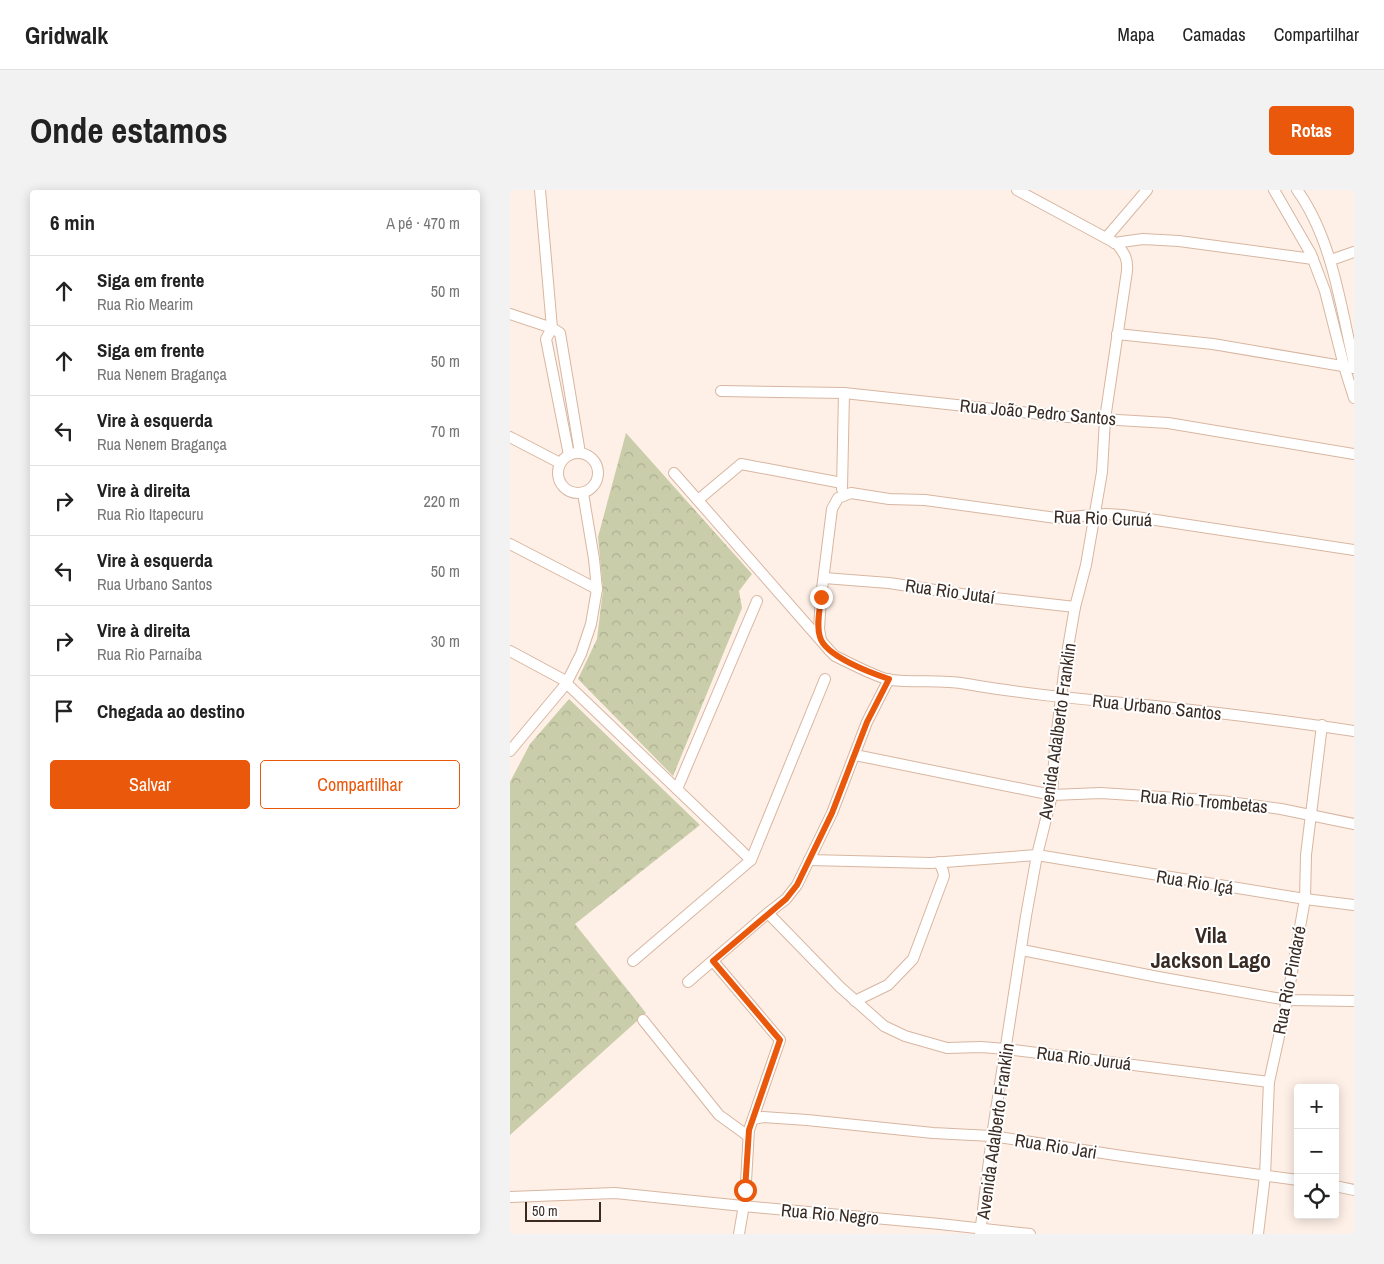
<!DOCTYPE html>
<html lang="pt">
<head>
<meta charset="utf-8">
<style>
  :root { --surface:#fff; --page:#f2f2f2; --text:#222; --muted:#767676; --line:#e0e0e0; --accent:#ea580c }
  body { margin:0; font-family:"Archivo Narrow",sans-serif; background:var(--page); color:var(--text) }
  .controls { position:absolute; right:15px; bottom:15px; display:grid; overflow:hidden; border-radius:5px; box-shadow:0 2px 12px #0003 }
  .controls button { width:45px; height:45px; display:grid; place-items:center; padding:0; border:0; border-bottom:1px solid var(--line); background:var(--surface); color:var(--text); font:25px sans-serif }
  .scale { position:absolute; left:15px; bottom:12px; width:76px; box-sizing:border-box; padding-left:5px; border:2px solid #392b23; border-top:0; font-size:14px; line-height:18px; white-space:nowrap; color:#392b23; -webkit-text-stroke:4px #fff; paint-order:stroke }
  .stop { position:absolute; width:15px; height:15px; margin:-11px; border:4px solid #ea580c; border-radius:50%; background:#fff }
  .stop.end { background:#ea580c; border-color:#fff; box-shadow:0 1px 5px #0008 }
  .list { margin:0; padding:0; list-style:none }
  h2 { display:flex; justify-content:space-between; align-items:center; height:65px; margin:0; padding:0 20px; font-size:21px }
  h2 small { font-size:16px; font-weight:400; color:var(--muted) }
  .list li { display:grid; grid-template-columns:32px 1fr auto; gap:15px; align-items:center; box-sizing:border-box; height:70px; padding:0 20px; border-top:1px solid var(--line) }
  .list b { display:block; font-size:19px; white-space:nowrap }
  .list p { margin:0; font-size:16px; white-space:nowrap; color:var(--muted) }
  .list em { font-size:16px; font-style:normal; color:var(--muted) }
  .actions { display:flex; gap:10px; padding:15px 20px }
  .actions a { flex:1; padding:11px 0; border:1px solid var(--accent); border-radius:5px; text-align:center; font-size:18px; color:var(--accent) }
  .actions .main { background:var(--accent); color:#fff }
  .icon { flex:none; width:28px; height:28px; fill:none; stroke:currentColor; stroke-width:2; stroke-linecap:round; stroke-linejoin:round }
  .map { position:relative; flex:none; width:844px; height:1044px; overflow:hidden; border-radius:5px }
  header { display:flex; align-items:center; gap:30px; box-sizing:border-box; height:70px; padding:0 25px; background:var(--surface); border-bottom:1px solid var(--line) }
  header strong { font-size:24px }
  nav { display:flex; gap:28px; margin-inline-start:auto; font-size:18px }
  .intro { display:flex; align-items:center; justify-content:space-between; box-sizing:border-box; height:120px; padding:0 30px }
  h1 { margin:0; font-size:35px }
  .button { padding:12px 22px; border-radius:5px; background:var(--accent); color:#fff; font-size:18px; font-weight:700 }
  main { display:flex; gap:30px; padding:0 30px }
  aside { flex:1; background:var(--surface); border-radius:5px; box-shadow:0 2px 12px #0003 }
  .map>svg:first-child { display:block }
</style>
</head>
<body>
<header>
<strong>Gridwalk</strong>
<nav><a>Mapa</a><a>Camadas</a><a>Compartilhar</a></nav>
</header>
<div class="intro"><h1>Onde estamos</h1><a class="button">Rotas</a></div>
<main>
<aside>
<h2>6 min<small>A pé · 470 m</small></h2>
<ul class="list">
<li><svg class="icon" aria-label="ahead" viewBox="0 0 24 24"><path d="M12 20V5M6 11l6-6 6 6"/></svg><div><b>Siga em frente</b><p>Rua Rio Mearim</p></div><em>50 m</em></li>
<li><svg class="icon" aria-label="ahead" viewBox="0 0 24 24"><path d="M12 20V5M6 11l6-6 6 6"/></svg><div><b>Siga em frente</b><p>Rua Nenem Bragança</p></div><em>50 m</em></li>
<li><svg class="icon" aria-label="left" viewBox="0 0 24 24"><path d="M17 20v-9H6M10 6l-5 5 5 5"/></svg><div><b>Vire à esquerda</b><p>Rua Nenem Bragança</p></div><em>70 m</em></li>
<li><svg class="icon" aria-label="right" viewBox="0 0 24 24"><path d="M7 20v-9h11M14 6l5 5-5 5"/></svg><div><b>Vire à direita</b><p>Rua Rio Itapecuru</p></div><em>220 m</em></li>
<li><svg class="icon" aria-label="left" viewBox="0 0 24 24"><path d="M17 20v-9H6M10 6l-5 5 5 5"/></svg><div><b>Vire à esquerda</b><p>Rua Urbano Santos</p></div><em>50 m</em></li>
<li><svg class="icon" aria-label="right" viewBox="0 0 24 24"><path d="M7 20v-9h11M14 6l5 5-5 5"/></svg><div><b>Vire à direita</b><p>Rua Rio Parnaíba</p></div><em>30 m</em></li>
<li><svg class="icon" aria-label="arrive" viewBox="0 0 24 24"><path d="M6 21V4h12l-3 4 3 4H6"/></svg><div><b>Chegada ao destino</b></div></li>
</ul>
<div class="actions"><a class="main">Salvar</a><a>Compartilhar</a></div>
</aside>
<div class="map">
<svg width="844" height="1044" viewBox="0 0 844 1044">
  <defs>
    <pattern id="forest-crowns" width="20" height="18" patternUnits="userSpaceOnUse" patternTransform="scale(1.25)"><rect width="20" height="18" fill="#cacda9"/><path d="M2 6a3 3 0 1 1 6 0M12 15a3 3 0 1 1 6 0" fill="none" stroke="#aeb091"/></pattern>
  </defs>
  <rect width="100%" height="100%" fill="#fef0e7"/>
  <g fill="url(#forest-crowns)">
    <path d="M116,243L242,384L229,401L232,418L163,586L68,489L87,449L93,400L88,347Z"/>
    <path d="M59,509L190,635L65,734L136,823L0,945V592L20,554Z"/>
  </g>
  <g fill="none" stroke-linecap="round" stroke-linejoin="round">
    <defs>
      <g id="minor">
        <path d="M30,0L42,138"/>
        <path d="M764,0L801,64L815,101L834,176L844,208"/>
        <path d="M787,0C822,48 831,117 844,174"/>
        <path d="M596,48L637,0"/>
        <path d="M604,53L633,49L669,51L803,69"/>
        <path d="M821,70L844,62"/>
        <path d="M0,124L42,138L50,143L70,263"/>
        <path d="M42,138L36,149L59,265"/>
        <path d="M607,144L703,154L844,178"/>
        <path d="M211,201L334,203L558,227L658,233L844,264"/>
        <path d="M0,247L50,273"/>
        <circle cx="68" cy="283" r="20"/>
        <path d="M164,283L320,461L325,466C338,472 367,488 381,490C406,493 431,489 457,494C519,505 582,510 645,516C711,523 778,531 844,541"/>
        <path d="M332,299L334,203"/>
        <path d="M188,310L231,274L332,293"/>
        <path d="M0,354L87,399"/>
        <path d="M314,388L379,393L458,405L565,417"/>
        <path d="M311,450L309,439L311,407L322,319L328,308L341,303L379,309L415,310L546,328L596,324L613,325L844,360"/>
        <path d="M0,461L52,489L241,670"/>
        <path d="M0,561L56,494L71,464L81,434L87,399L84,369L73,303"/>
        <path d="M345,565L542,605L591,603L712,611L771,619L844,634"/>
        <path d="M167,599L247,411"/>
        <path d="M299,670L421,673L527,665L795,709L844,715"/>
        <path d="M258,723L330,797L374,836L395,846L437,858L471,857L496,859L759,892"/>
        <path d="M512,760L648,787L777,810L844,811"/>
        <path d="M123,771L241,670L315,489"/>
        <path d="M203,771L270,850L239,940L235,1009L229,1044"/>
        <path d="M178,792L258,723L276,709L287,695L322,623L357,532L379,489"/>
        <path d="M345,811L378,795L403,769L434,686L433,681L429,672"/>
        <path d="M133,830L209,925L238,946"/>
        <path d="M244,929L253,927L297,930L423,943L482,946L612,966L788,990"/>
        <path d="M825,996L844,1000"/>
        <path d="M0,1007L105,1003L233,1016L430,1034L520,1044"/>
        <path d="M470,1044L482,946L516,726L527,665L542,605L545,557L555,475L565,417L576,375L592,282L595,229L617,81C618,69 615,64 607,54L507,0"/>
        <path d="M748,1044L755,986L759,892L777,810L795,709L796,665L812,535"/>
      </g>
    </defs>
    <use href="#minor" stroke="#d8b6a1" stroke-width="12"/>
    <use href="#minor" stroke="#fff" stroke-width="10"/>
  </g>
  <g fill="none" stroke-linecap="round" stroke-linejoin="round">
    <path stroke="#ea580c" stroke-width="6" d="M235,1000L239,940L270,850L203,771L276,709L287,695L322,623L357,532L379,489C361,483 315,466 310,447C306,435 310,419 311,407"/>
  </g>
  <g text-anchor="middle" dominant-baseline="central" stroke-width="4" stroke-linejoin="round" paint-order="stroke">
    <g font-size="18" fill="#392b23" stroke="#fff">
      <text transform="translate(528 222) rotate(5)">Rua João Pedro Santos</text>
      <text transform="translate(593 328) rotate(2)">Rua Rio Curuá</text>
      <text transform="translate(440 401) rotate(8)">Rua Rio Jutaí</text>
      <text transform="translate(647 517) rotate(6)">Rua Urbano Santos</text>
      <text transform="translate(547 541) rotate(-82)">Avenida Adalberto Franklin</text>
      <text transform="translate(694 611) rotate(5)">Rua Rio Trombetas</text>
      <text transform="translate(685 692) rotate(9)">Rua Rio Içá</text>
      <text transform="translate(779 790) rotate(-79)">Rua Rio Pindaré</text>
      <text transform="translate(574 868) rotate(7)">Rua Rio Juruá</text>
      <text transform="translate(485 941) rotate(-82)">Avenida Adalberto Franklin</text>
      <text transform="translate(546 956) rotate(9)">Rua Rio Jari</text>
      <text transform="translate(320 1024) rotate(5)">Rua Rio Negro</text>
    </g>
    <g font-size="22" font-weight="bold" fill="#392b23" stroke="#fff">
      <text x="701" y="745">Vila<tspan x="701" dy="25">Jackson Lago</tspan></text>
    </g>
  </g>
</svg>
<div class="controls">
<button>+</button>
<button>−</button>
<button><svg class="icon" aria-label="locate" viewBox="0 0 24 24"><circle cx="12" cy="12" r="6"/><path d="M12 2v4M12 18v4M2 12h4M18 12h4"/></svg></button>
</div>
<div class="scale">50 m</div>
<div class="stop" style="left:235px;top:1000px"></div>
<div class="stop end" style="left:311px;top:407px"></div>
</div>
</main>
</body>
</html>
